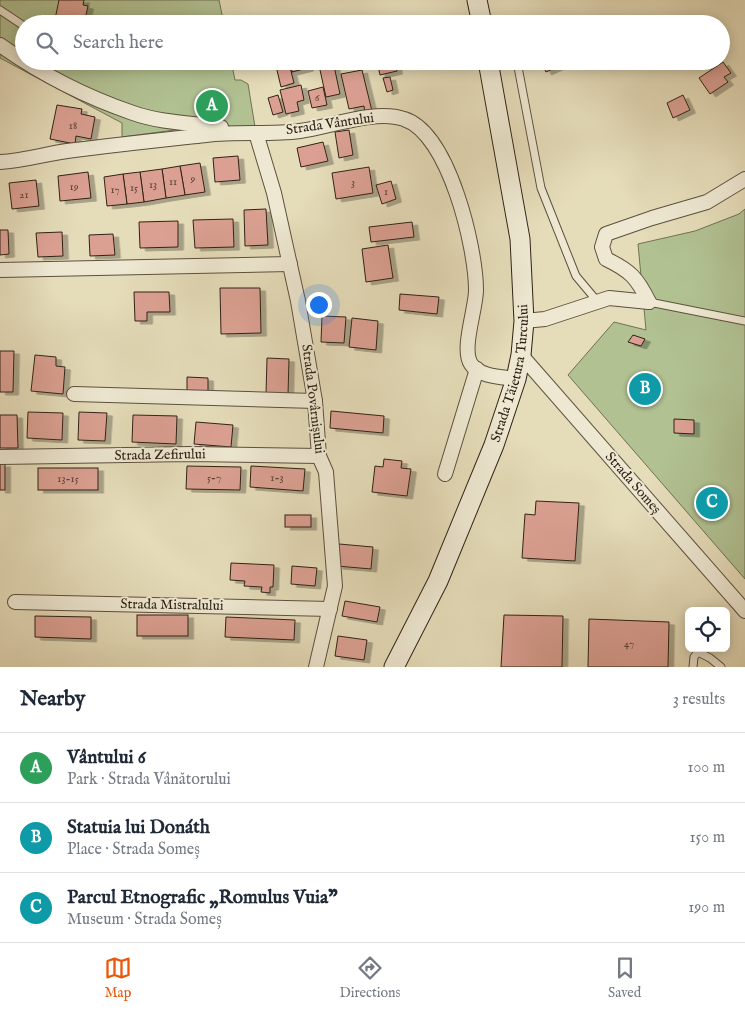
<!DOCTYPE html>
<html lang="en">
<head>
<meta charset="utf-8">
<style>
  :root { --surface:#fff; --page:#f2f2f3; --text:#1f2937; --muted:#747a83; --line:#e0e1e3; --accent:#ea580c }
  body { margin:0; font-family:"IM FELL English",serif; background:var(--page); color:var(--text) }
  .controls { position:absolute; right:15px; bottom:15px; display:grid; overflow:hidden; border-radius:8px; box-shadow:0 2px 12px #0003 }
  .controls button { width:45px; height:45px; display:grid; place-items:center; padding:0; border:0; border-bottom:1px solid var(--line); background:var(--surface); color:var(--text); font:25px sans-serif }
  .you { position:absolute; left:318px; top:304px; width:18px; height:18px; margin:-12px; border:4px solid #fff; border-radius:50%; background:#1a73e8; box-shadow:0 0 0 8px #1a73e833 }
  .badge { display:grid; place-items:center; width:32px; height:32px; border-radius:50%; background:var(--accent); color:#fff; font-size:16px; font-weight:700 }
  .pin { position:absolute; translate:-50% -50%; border:2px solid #fff; box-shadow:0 1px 5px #0006 }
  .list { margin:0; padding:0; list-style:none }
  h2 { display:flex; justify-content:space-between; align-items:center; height:65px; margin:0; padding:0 20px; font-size:21px }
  h2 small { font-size:16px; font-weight:400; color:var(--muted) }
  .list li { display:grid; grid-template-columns:32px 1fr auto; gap:15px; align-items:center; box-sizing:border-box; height:70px; padding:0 20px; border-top:1px solid var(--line) }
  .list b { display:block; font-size:19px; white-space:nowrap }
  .list p { margin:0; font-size:16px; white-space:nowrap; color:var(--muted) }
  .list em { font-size:16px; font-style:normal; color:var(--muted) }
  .icon { flex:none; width:28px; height:28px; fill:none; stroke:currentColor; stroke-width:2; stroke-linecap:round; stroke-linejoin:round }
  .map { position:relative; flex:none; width:745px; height:667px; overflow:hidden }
  .search { position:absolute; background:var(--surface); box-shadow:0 2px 12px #0003; left:15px; right:15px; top:15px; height:55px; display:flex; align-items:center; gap:12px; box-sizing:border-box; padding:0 18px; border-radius:28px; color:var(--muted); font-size:19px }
  .sheet { height:275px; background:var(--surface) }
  nav { display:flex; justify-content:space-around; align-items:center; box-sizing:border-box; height:70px; border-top:1px solid var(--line); background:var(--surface); font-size:14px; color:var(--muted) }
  nav a { display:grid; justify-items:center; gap:2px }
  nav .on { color:var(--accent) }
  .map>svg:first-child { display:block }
</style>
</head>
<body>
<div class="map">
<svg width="745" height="667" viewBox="0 0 745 667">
  <defs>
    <filter id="shadow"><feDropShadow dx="5.5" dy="3" stdDeviation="0" flood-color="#0004"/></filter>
  </defs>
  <rect width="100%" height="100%" fill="#e5dcb9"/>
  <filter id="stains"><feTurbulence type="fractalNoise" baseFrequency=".004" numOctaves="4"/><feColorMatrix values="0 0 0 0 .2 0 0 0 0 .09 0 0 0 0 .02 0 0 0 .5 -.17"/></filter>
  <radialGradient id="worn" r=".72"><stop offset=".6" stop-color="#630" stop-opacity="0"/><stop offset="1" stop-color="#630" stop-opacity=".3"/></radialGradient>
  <g fill="#b1c192" stroke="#707254">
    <path d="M0,0H219L224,24H24V61H231L235,80H241L248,84L255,127H232L220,124L122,137V123L0,58Z"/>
    <path d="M745,209V579L568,375L614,322L646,330L638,244L695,231L739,214Z"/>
  </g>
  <g fill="#dba092" stroke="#302215" filter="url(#shadow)">
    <path d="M59,0H84L83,5L88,6L84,24H54Z"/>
    <path d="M290,61H306L308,68L292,72Z"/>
    <path d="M318,61H333L340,94L326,97Z"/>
    <path d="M377,61H395L397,71L380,75Z"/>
    <path d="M541,61H570L546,72Z"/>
    <path d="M723,62L731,73L724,77L728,82L710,94L699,78Z"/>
    <path d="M289,63L294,83L281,87L276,66Z"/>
    <path d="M362,70L372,111L365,113L364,106L349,109L341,74Z"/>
    <path d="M390,77L393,90L387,92L383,78Z"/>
    <path d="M301,85L304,100L297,102L299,111L286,114L280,90Z"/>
    <path d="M323,87L327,105L312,108L308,91Z"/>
    <path d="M278,95L283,112L273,115L268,98Z"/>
    <path d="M683,95L690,110L673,118L667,103Z"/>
    <path d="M57,105L82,109L81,114L95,117L91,139L76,136L75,144L50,139Z"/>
    <path d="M349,130L353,155L339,158L335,132Z"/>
    <path d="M323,142L328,161L301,167L297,148Z"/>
    <path d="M238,156L240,180L215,182L213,158Z"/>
    <path d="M200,163L205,192L185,195L180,166Z"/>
    <path d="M180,166L185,195L166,198L162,169Z"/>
    <path d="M369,167L373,193L336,199L332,173Z"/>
    <path d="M162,169L166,198L144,202L140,172Z"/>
    <path d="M88,172L91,198L60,201L58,176Z"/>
    <path d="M140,172L144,202L127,204L123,174Z"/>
    <path d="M123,174L127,204L107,206L104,177Z"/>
    <path d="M36,180L39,206L12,209L9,183Z"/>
    <path d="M391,181L396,199L382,204L376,185Z"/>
    <path d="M266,209L268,245L245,246L244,210Z"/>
    <path d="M233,219L234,247L195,248L193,220Z"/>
    <path d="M178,221V247L140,248L139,222Z"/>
    <path d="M412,222L414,237L371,242L369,227Z"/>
    <path d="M0,230H8L9,254L0,255Z"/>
    <path d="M62,232L63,256L38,257L36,233Z"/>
    <path d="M113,234L115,255L90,256L89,235Z"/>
    <path d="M388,245L393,278L366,282L362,249Z"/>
    <path d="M220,288H260L261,333L221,334Z"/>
    <path d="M134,292H169L170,312H147V321H135Z"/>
    <path d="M400,294L439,297L437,314L399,310Z"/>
    <path d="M322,316L346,317L344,343L321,342Z"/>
    <path d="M352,318L378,321L376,350L349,347Z"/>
    <path d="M633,335L645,339L641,346L628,342Z"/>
    <path d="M0,351H14L13,392H0Z"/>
    <path d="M35,355L56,357V366L65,367L63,394L31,391Z"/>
    <path d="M267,358L289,359L288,395L266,394Z"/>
    <path d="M187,377L208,378V394H187Z"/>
    <path d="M331,411L384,416L383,433L330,428Z"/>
    <path d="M28,412L63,413L62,440L27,438Z"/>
    <path d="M79,412L107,413L105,441L78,440Z"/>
    <path d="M0,415H17L18,448H0Z"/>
    <path d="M133,415L177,416L176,444L132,442Z"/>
    <path d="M674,419L694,420V434L674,433Z"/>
    <path d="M196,422L233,425L231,447L194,444Z"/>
    <path d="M384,459L402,461L401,468L411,469L407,496L372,492L375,466L383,467Z"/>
    <rect x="0" y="464" width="5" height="26"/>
    <path d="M187,466L241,467L240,490L186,489Z"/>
    <path d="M251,466L305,469L303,491L250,487Z"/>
    <rect x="38" y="468" width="60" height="22"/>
    <path d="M536,501L579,503L575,561L522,558L525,514L535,515Z"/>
    <rect x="285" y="515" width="26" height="12"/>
    <path d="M339,544L373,547L371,569L337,566Z"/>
    <path d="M231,563L274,565L273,587H270V593L261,592L262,587L244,586L245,581L230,580Z"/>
    <path d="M292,566L317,568L315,586L291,584Z"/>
    <path d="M345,601L380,607L377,622L342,616Z"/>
    <rect x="137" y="615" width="51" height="21"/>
    <path d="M504,615L563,616L562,667H501Z"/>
    <path d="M35,616L91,617V639L35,637Z"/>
    <path d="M226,617L295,620L294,640L225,637Z"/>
    <path d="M589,619L669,622L668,667H588Z"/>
    <path d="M338,636L367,640L364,660L335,656Z"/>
  </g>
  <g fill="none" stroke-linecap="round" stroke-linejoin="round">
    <defs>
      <g id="lane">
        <path d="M0,10L24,26"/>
        <path d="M523,61L518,67L541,188L576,276L597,301"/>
        <path d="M649,302L745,321"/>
        <path d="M693,667L694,657L698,652L710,658L721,667"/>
      </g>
      <g id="street">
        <path d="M0,45C41,74 86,97 133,113C161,123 192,123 221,127"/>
        <path d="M256,133L274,193L298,301L315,401L319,456L326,472L335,586L316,667"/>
        <path d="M0,162C23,161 45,154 67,151C113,145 160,140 206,135C237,131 269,135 300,131C330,127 375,109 404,119C449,133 476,248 476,290C476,309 461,349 471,364C479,377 503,377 516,379"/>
        <path d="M0,270L290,264"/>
        <path d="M649,302C637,278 631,271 606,259L602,247L606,234L652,218L707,202L745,179"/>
        <path d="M524,321L545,319L609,298L649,302"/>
        <path d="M521,355L745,611"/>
        <path d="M74,394L315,401"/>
        <path d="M0,457L190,454L319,456"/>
        <path d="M445,474L477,369"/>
        <path d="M15,602L330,609"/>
      </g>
      <g id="secondary">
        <path d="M477,0L482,24"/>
        <path id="s1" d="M394,667L438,581L494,445L516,379L521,355L524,321L520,239L488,61"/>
      </g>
    </defs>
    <use href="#lane" stroke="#5d503e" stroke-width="9"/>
    <use href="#street" stroke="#5d503e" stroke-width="16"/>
    <use href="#secondary" stroke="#302215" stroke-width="21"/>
    <use href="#lane" stroke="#eee8d2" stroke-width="7"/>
    <use href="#street" stroke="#eee8d2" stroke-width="14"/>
    <use href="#secondary" stroke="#eee8d2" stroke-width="19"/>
  </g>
  <g text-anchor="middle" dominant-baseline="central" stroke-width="4" stroke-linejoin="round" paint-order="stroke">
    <g font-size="11" fill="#5b4234">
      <text x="317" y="98">6</text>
      <text x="73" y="126">18</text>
      <text x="193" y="179">9</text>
      <text x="173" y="182">11</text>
      <text x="353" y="183">3</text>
      <text x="153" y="185">13</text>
      <text x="74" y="187">19</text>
      <text x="134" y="188">15</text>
      <text x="115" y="190">17</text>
      <text x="386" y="192">1</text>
      <text x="24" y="195">21</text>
      <text x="214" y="478">5-7</text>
      <text x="277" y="478">1-3</text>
      <text x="68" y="479">13-15</text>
      <text x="629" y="644">47</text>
    </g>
    <g font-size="14" fill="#302215" stroke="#eee8d2">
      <text transform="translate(330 124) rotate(-8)">Strada Vântului</text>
      <text stroke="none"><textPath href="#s1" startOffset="318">Strada Tăietura Turcului</textPath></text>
      <text transform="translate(313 399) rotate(83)">Strada Povârnișului</text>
      <text transform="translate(160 455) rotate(-1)">Strada Zefirului</text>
      <text transform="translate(633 483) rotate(49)">Strada Someș</text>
      <text transform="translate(172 605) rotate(1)">Strada Mistralului</text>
    </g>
  </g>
  <rect width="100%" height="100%" filter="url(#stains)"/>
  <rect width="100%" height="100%" fill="url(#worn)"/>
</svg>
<div class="controls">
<button><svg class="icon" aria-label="locate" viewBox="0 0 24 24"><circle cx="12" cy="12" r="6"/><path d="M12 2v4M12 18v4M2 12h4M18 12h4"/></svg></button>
</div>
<div class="you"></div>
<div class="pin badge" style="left:212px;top:106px;background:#2e9e5b">A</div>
<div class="pin badge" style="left:645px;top:389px;background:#0f9aa8">B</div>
<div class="pin badge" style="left:712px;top:503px;background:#0f9aa8">C</div>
<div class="search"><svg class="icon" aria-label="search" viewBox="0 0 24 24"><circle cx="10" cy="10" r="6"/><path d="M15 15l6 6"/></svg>Search here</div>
</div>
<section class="sheet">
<h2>Nearby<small>3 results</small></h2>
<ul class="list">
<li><span class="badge" style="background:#2e9e5b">A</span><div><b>Vântului 6</b><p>Park · Strada Vânătorului</p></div><em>100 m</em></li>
<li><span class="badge" style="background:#0f9aa8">B</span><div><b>Statuia lui Donáth</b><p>Place · Strada Someș</p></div><em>150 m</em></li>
<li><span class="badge" style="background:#0f9aa8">C</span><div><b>Parcul Etnografic „Romulus Vuia”</b><p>Museum · Strada Someș</p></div><em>190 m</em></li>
</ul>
</section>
<nav>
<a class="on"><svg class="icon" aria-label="map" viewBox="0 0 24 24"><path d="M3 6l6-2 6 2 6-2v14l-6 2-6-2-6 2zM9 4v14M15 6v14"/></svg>Map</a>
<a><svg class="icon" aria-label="directions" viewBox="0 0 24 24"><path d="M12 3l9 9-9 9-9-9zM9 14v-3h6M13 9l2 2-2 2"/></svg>Directions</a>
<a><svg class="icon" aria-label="saved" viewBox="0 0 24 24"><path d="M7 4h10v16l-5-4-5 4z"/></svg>Saved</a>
</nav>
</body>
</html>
